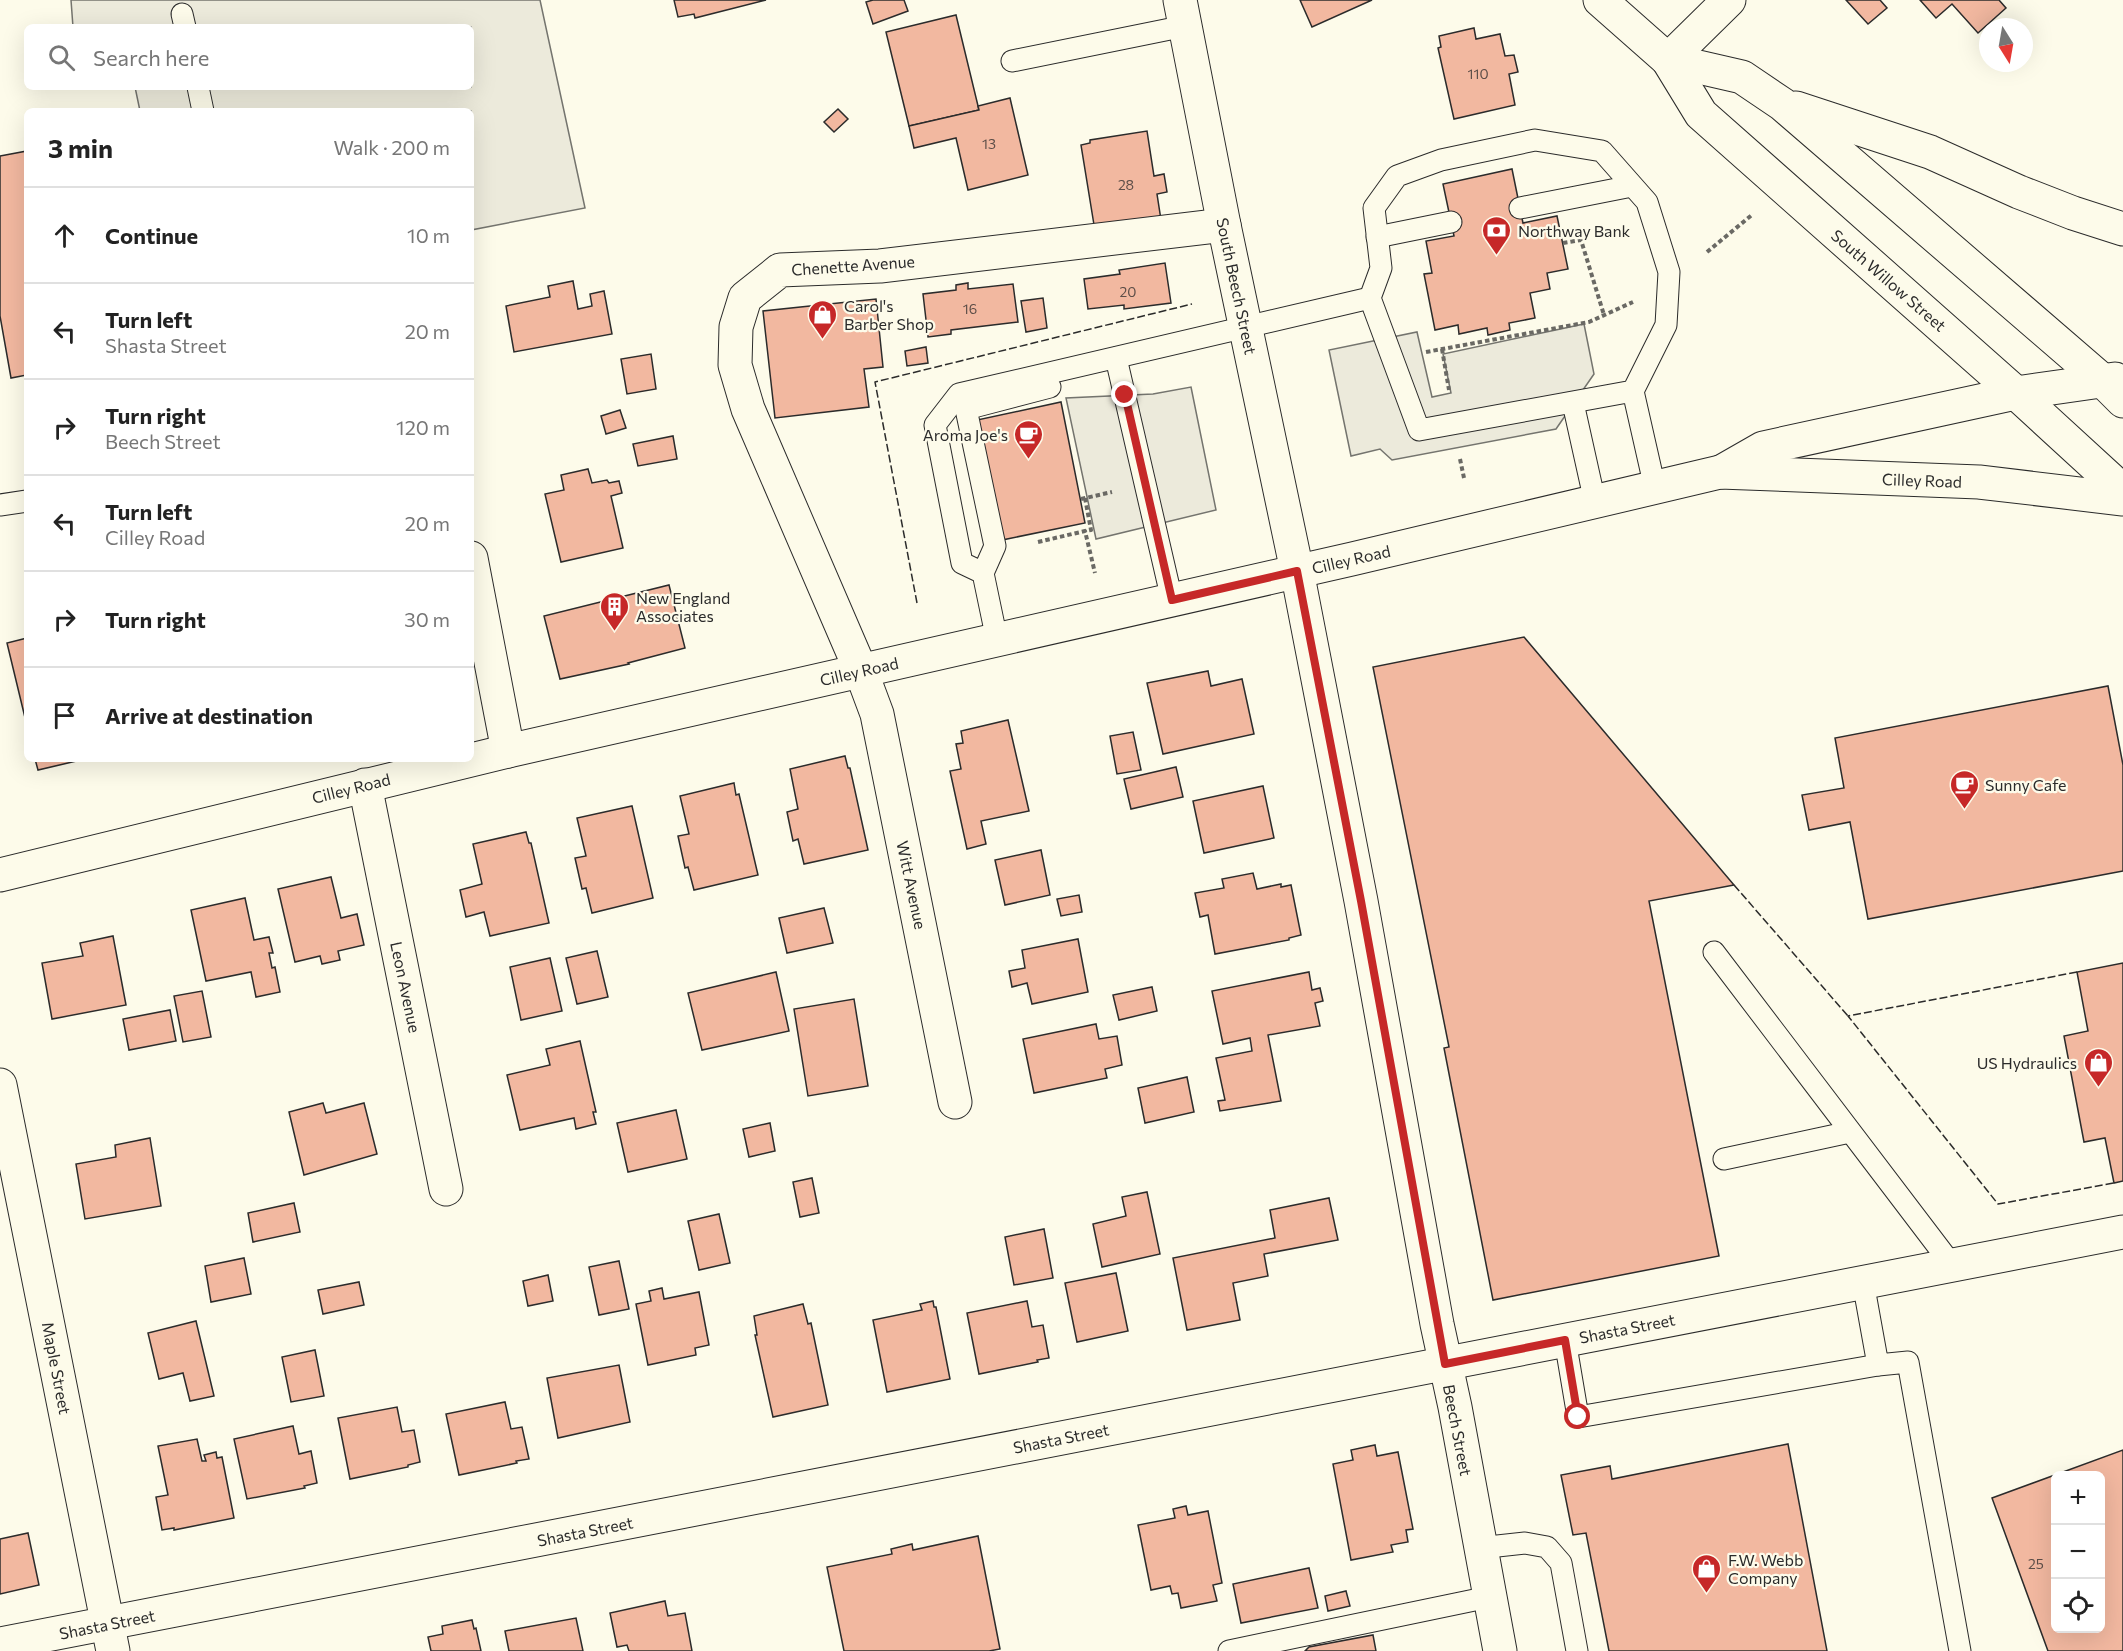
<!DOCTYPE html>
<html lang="en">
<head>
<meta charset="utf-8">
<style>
  :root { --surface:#fff; --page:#f2f2f2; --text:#222; --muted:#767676; --line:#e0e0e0 }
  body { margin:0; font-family:Commissioner,sans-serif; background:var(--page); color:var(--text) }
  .controls { position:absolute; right:18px; bottom:18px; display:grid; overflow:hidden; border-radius:9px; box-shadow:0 6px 24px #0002 }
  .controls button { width:54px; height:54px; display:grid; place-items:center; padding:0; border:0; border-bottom:2px solid var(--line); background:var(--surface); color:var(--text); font:30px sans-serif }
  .compass { position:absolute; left:1979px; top:18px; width:54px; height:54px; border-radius:50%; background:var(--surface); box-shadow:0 6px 24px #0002; rotate:169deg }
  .stop { position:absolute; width:18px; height:18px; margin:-14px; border:4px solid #c62828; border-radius:50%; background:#fff }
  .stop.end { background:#c62828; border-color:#fff; box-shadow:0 2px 6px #0008 }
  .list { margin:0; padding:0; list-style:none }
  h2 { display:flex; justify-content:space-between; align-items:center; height:78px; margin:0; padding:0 24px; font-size:26px }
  h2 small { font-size:20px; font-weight:400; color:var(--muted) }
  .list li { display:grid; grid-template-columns:39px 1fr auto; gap:18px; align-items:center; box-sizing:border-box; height:96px; padding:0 24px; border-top:2px solid var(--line) }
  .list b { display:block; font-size:22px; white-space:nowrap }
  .list p { margin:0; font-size:20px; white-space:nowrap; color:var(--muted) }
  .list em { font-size:20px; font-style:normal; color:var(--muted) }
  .icon { flex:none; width:33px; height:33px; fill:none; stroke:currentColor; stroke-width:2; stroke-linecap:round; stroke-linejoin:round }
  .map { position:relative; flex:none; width:2123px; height:1651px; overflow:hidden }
  .search { position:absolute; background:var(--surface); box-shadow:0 6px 24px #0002; left:24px; top:24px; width:450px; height:66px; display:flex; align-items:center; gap:15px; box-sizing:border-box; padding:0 21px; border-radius:9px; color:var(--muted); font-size:22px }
  .panel { position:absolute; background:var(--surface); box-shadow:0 6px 24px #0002; left:24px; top:108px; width:450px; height:654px; border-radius:9px }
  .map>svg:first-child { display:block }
</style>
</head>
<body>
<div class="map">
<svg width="2123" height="1651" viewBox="0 0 2123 1651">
  <rect width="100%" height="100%" fill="#fdfbea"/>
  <g fill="#eceadb" stroke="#74746e" stroke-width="1.5">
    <path d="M71,0H540L585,208L471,230V111H140L135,87H471V27H73Z"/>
    <path d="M1584,324L1594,374L1556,429L1392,460L1380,449L1351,456L1329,350L1417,332L1432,397L1451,393L1443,354Z"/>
    <path d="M1191,387L1216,510L1096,539L1066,398L1153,394Z"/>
  </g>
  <g fill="#f2b8a0" stroke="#2b2b2b" stroke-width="1.5" fill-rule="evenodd">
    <path d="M674,0H766L695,18L694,14L678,17Z"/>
    <path d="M873,0H904L908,11L873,24L866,2Z"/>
    <path d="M1300,0H1372L1312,27Z"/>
    <path d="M1846,0H1880L1887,8L1868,24Z"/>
    <path d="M1920,0H1999L2006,8L1978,33L1952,4L1936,18Z"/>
    <path d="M956,15L979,110L909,126L886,32Z"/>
    <path d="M1474,28L1476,39L1500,34L1505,56L1514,55L1518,72L1509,74L1515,105L1454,119L1438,48L1441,47L1439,36Z"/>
    <path d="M1010,98L1028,175L968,190L956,138L914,148L909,126L979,110L978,106Z"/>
    <path d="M838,109L848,119L834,132L824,122Z"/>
    <path d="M1147,131L1154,176L1164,174L1167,192L1157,194L1161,220L1095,231L1081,145L1090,143V140Z"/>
    <path d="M27,151V375L11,378L0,316V156Z"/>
    <path d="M1512,169L1523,223L1557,216L1568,269L1547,273L1550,289L1530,293L1535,318L1509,323L1510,330L1488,335L1487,328L1459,334L1458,325L1435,330L1424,274L1432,273L1426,241L1454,236L1443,184Z"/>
    <path d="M1165,263L1171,303L1124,309V305L1088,309L1084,279L1120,274L1119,270Z"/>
    <path d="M573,281L578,309L592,306L590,294L604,291L612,334L514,352L506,306L550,297L548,286Z"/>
    <path d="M968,283V289L1013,284L1018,322L951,330V334L928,337L923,294L956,290V285Z"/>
    <path d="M1043,298L1047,328L1026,332L1021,301Z"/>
    <path d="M876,299L883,367L864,369L869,407L775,418L763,311Z"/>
    <path d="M926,347L928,363L907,366L905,351Z"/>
    <path d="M651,354L656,389L627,394L621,359Z"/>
    <path d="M1061,402L1085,523L1002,540L977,420Z"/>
    <path d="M620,410L626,428L606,434L601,416Z"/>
    <path d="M673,436L677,459L638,466L633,444Z"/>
    <path d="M588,469L592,483L607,480L609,483L619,481L622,493L611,496L623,548L561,562L545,494L564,490L561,475Z"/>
    <path d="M669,585L685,648L628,663L629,664L560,679L544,616Z"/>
    <path d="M1524,637L1734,885L1649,901L1719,1256L1493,1300L1444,1048L1449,1047L1373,667Z"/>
    <path d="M27,638V726L7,643Z"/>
    <path d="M1208,671L1211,686L1242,679L1254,734L1163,754L1147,683Z"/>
    <path d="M2108,686L2123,765V871L1868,919L1850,822L1809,830L1802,795L1844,788L1835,738Z"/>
    <path d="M1008,720L1029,811L981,821L986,844L967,849L950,771L961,769L956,744L963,743L961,731Z"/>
    <path d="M1133,732L1141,770L1117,774L1110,736Z"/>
    <path d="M845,756L848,768H850L868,850L804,864L798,839L793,841L787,812L798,809L790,769Z"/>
    <path d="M35,759H85L38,770Z"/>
    <path d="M1176,767L1183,797L1131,809L1124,779Z"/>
    <path d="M734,783L736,795L739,794L758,875L694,890L688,867L685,868L678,836L689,834L680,796Z"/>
    <path d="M1263,786L1274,838L1204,853L1193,801Z"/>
    <path d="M632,806L653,898L592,913L586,888L582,889L575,858L586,856L577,818Z"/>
    <path d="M526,832L529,843H531L549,923L490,936L484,912L466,917L460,890L482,884L473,844Z"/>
    <path d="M1041,850L1050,895L1005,905L995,860Z"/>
    <path d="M1253,873L1257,889L1281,884V887L1291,885L1301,935L1289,938V940L1215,954L1208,915L1200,917L1195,893L1224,888L1222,879Z"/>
    <path d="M331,877L341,918L357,914L364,945L338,951L340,960L322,964L320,956L295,962L278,889Z"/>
    <path d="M1079,895L1082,912L1061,916L1057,899Z"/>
    <path d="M245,898L254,940L269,937L273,953H269L272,968L275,967L280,992L256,997L251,972L206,981L191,910Z"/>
    <path d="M824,908L833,943L787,953L779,918Z"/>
    <path d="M113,936L126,1005L52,1019L42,963L83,956L80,943Z"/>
    <path d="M1078,939L1088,992L1032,1004L1027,983L1012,987L1009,971L1025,968L1022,950Z"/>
    <path d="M597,951L608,997L577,1004L566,958Z"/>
    <path d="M550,958L562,1011L521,1020L510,967Z"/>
    <path d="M2123,963V1181L2114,1183L2105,1138L2084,1142L2064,1036L2088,1031L2077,972Z"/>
    <path d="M776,972L789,1031L702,1050L688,993Z"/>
    <path d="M1309,972L1312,990L1320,988L1323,1001L1315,1003L1320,1026L1268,1035L1281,1101L1220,1111L1218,1101L1225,1100L1216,1058L1252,1051L1250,1038L1223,1044L1212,991Z"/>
    <path d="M1152,987L1157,1011L1119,1020L1113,995Z"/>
    <path d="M202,991L211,1037L183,1042L174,996Z"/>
    <path d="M854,999L868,1086L808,1096L794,1009Z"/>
    <path d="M170,1010L176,1041L129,1050L123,1019Z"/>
    <path d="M1096,1024L1099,1039L1117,1036L1122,1065L1105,1069L1107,1078L1034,1093L1023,1039Z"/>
    <path d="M580,1041L596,1112H593L596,1124L576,1129L574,1118L520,1130L507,1075L550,1065L546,1049Z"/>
    <path d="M1187,1077L1194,1112L1145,1123L1138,1088Z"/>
    <path d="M323,1103L326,1113L364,1103L377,1154L304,1175L289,1112Z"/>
    <path d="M676,1110L687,1159L628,1172L617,1123Z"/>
    <path d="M770,1123L775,1151L749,1157L743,1129Z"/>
    <path d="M150,1138L161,1206L85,1219L76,1164L116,1157L115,1145Z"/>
    <path d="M812,1178L819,1213L800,1217L793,1182Z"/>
    <path d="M1147,1192L1160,1254L1102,1267L1093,1224L1126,1216L1122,1197Z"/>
    <path d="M1329,1198L1338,1240L1264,1254L1268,1276L1233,1283L1240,1320L1187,1330L1173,1258L1275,1238L1270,1210Z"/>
    <path d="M294,1203L300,1232L253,1242L248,1213Z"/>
    <path d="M719,1214L730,1263L699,1270L688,1221Z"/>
    <path d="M1044,1229L1053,1278L1014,1285L1005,1237Z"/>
    <path d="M244,1258L251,1294L211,1302L205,1266Z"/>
    <path d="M619,1261L629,1309L599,1315L589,1267Z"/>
    <path d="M1116,1273L1128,1331L1077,1342L1065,1283Z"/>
    <path d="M548,1275L553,1301L528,1306L523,1281Z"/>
    <path d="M359,1282L364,1305L323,1314L318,1290Z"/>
    <path d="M662,1288L664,1299L699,1292L709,1345L695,1348L696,1355L648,1365L636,1304L651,1301L649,1291Z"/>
    <path d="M933,1301L934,1307H936L950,1379L887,1392L873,1320L922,1310L920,1304Z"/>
    <path d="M1027,1301L1032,1327L1043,1325L1049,1358L1037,1360L1038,1362L979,1374L967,1313Z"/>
    <path d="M803,1304L808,1324L811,1323L828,1405L773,1417L755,1335H757L754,1316Z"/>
    <path d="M196,1321L214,1396L190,1401L183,1373L159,1379L148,1333Z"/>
    <path d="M315,1350L324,1396L291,1402L282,1357Z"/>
    <path d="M619,1365L630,1422L558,1438L547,1378Z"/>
    <path d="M505,1402L511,1429L522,1427L529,1459L516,1461L517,1463L459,1475L446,1414Z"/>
    <path d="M397,1407L402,1432L414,1430L420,1462L408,1465V1467L350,1479L338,1418Z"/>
    <path d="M293,1426L299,1454L311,1451L317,1483L304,1486L305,1488L247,1499L234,1439Z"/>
    <path d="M197,1439L202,1461H206L204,1455L216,1452L217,1458L222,1457L234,1518L174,1530V1528L162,1530L156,1497L168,1495L158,1446Z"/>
    <path d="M1788,1444L1827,1651H1609L1586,1533L1573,1535L1561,1475L1610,1466L1612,1479Z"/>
    <path d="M1375,1445L1377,1456L1398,1452L1413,1529L1406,1530L1408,1542L1391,1545L1393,1552L1351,1560L1333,1464L1353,1460L1351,1450Z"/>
    <path d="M2123,1450V1651H2048L1992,1498ZM2056,1476H2100V1628H2056Z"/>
    <path d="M1186,1506L1188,1515L1208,1511L1222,1583L1213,1585L1217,1601L1181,1608L1178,1593L1172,1594L1170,1586L1151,1590L1138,1525L1175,1518L1173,1509Z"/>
    <path d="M28,1533L39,1585L0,1594V1539Z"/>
    <path d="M978,1536L1000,1649L989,1651H844L827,1567L892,1554L891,1549L912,1544L913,1550Z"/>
    <path d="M1309,1568L1318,1608L1241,1623L1233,1584Z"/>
    <path d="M1346,1591L1350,1606L1328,1611L1325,1596Z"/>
    <path d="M665,1601L668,1616L685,1613L692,1651H629L627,1645L617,1647L610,1613Z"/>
    <path d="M576,1618L583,1651H509L505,1631Z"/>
    <path d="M472,1620L474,1629L476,1628L481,1651H431L428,1637L443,1634L442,1626Z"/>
    <path d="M1373,1635L1376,1651H1305L1309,1647Z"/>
  </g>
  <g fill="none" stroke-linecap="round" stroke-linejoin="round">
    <defs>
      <g id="lane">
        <path d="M182,14L185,27"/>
        <path d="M1012,61L1185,26"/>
        <path d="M198,87L203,111"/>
        <path d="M1520,208L1632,186"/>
        <path d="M1377,237L1451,222"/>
        <path d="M1116,358L1172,600"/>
        <path d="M1633,391L1419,430L1370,298L1381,268L1374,208L1397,176L1441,160L1535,140L1602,151L1647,202L1669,272L1666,325L1633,391L1655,488"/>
        <path d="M1573,403L1595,502"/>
        <path d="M0,505L27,501"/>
        <path d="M983,573L995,546L966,409L1050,387"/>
        <path d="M997,640L983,573L962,563L935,425L959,394L1370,298"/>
        <path d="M1714,952L1952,1265"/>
        <path d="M1724,1159L1850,1132"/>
        <path d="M1863,1282L1878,1365L1908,1362L1960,1651"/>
        <path d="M1565,1340L1578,1417L1878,1365"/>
        <path d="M1479,1548L1525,1543L1547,1547L1561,1563L1577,1651"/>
        <path d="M1229,1651L1489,1597"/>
      </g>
      <g id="street">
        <path d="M1668,60L1729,0"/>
        <path d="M471,558L508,751"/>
        <path d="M365,785L446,1189"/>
        <path d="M955,1102L877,714L861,671L748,409L735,365L736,327L745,298L780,270L880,266L1224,225"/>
        <path d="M0,1644L2123,1232"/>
      </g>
      <g id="secondary">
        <path d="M1721,472L1763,448L2016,393"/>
        <path d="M0,875L508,751L1352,559L1720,472L1979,482L2123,499"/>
      </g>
      <g id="primary">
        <path d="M1180,0L1224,225L1297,571L1361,901L1437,1324L1455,1407L1500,1651"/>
        <path d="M1600,0L1668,60L1701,114L2016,393L2123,491"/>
        <path d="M1668,60L1742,77L1782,104L2103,381L2123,401"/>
        <path d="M1796,108L1930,152L2019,192L2073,213L2123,229"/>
        <path d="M2016,393L2115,379"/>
        <path d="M0,1085L113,1651"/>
      </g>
    </defs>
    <use href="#lane" stroke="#2b2b2b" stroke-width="23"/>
    <use href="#street" stroke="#2b2b2b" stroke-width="35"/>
    <use href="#secondary" stroke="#2b2b2b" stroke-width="35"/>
    <use href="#primary" stroke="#2b2b2b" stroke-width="35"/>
    <g stroke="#6a6964" stroke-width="4" stroke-dasharray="4.5 3" stroke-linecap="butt">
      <path d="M1563,243L1581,240L1604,315"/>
      <path d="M1707,252L1753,214"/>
      <path d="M1442,349L1449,390"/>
      <path d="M1426,352L1589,322L1633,302"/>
      <path d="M1460,459L1464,478"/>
      <path d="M1085,498L1091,530L1085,531"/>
      <path d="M1081,499L1112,492"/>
      <path d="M1038,542L1085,531L1095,573"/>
    </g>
    <use href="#lane" stroke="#fdfbea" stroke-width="21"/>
    <use href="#street" stroke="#fdfbea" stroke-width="33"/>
    <use href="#secondary" stroke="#fdfbea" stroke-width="33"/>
    <use href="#primary" stroke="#fdfbea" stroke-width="33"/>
    <g stroke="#2b2b2b" stroke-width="1.5" stroke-dasharray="8 3" stroke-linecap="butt">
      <path d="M917,603L875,382L1192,304"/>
      <path d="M1734,885L1848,1016"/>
      <path d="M2077,972L1848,1016L1998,1204L2114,1183"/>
    </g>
  </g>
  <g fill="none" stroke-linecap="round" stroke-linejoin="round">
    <path stroke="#c62828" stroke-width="8" d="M1125,395L1172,600L1297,571L1361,901L1445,1364L1565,1340L1578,1417"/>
  </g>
  <defs>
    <symbol id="bank-pin" viewBox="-11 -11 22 30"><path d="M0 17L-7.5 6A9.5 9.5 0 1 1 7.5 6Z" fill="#c62828" stroke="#fdfbea"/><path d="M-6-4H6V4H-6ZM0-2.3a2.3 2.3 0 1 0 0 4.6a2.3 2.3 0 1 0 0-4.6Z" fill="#fff"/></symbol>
    <symbol id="shop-pin" viewBox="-11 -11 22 30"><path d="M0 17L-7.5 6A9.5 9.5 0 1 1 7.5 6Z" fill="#c62828" stroke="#fdfbea"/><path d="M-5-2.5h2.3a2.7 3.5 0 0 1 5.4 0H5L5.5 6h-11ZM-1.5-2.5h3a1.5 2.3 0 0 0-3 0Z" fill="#fff"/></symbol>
    <symbol id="cafe-pin" viewBox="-11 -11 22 30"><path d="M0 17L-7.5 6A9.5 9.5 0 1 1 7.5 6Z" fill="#c62828" stroke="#fdfbea"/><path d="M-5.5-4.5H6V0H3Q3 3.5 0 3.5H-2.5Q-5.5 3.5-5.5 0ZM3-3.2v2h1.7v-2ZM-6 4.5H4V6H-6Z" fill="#fff"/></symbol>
    <symbol id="building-pin" viewBox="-11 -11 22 30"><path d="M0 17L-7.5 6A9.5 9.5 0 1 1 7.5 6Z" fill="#c62828" stroke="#fdfbea"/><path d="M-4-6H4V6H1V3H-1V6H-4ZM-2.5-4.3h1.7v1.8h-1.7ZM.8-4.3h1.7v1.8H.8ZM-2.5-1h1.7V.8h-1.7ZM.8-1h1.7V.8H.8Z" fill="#fff"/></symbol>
  </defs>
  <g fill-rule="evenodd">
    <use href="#bank-pin" x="1480" y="214" width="33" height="45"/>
    <use href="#shop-pin" x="806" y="298" width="33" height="45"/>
    <use href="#cafe-pin" x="1012" y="418" width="33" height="45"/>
    <use href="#building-pin" x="598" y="590" width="33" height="45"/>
    <use href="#cafe-pin" x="1948" y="768" width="33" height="45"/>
    <use href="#shop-pin" x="2082" y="1046" width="33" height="45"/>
    <use href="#shop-pin" x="1690" y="1552" width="33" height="45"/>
  </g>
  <g text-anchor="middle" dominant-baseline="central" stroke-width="4.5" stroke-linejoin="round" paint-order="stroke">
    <g font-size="14" fill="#5d4e48">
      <text x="1478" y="73">110</text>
      <text x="989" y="143">13</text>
      <text x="1126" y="184">28</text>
      <text x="1128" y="291">20</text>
      <text x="970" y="308">16</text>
      <text x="2036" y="1563">25</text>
    </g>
    <g font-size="16" fill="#2b2b2b" stroke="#fdfbea" text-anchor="start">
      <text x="1518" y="230">Northway Bank</text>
      <text x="844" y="305">Carol's<tspan x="844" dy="18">Barber Shop</tspan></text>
      <text x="1008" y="434" text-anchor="end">Aroma Joe's</text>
      <text x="636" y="597">New England<tspan x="636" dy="18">Associates</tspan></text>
      <text x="1985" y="784">Sunny Cafe</text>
      <text x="2077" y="1062" text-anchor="end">US Hydraulics</text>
      <text x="1728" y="1559">F.W. Webb<tspan x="1728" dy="18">Company</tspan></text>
    </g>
    <g font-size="16" fill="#2b2b2b" stroke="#fdfbea">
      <text transform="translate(853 265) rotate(-4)">Chenette Avenue</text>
      <text transform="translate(1889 280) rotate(41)">South Willow Street</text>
      <text transform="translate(1237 286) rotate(78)">South Beech Street</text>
      <text transform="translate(1922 480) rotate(2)">Cilley Road</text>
      <text transform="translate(1351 559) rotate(-13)">Cilley Road</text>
      <text transform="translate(859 671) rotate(-13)">Cilley Road</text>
      <text transform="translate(351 788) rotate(-14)">Cilley Road</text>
      <text transform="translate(912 885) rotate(78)">Witt Avenue</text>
      <text transform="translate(406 987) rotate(78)">Leon Avenue</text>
      <text transform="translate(1627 1328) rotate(-11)">Shasta Street</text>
      <text transform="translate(57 1368) rotate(79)">Maple Street</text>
      <text transform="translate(1458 1430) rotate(79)">Beech Street</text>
      <text transform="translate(1061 1438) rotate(-11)">Shasta Street</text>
      <text transform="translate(585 1531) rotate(-11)">Shasta Street</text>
      <text transform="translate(107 1624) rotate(-11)">Shasta Street</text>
    </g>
  </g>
</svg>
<div class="controls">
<button>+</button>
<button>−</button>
<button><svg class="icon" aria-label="locate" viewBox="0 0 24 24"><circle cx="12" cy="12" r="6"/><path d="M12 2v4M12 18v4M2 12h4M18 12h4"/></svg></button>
</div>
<svg class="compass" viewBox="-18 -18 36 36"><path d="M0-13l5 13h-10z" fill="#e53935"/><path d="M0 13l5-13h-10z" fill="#767676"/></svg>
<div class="stop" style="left:1578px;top:1417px"></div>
<div class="stop end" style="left:1125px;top:395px"></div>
<div class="search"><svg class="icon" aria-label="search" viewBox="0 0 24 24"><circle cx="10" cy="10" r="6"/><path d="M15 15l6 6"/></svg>Search here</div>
<section class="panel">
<h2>3 min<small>Walk · 200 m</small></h2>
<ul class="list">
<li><svg class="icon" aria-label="ahead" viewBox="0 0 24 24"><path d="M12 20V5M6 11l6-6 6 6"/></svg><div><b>Continue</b></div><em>10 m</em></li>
<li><svg class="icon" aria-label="left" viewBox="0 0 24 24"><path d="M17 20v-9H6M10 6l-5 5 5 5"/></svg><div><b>Turn left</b><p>Shasta Street</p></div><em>20 m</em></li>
<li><svg class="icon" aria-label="right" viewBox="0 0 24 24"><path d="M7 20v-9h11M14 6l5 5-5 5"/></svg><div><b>Turn right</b><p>Beech Street</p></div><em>120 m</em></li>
<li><svg class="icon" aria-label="left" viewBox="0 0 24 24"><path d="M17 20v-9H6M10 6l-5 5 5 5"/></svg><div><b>Turn left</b><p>Cilley Road</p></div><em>20 m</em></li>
<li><svg class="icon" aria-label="right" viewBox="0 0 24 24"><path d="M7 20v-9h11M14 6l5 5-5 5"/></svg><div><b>Turn right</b></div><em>30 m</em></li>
<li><svg class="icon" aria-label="arrive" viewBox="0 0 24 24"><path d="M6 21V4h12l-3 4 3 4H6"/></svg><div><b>Arrive at destination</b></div></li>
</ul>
</section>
</div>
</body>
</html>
